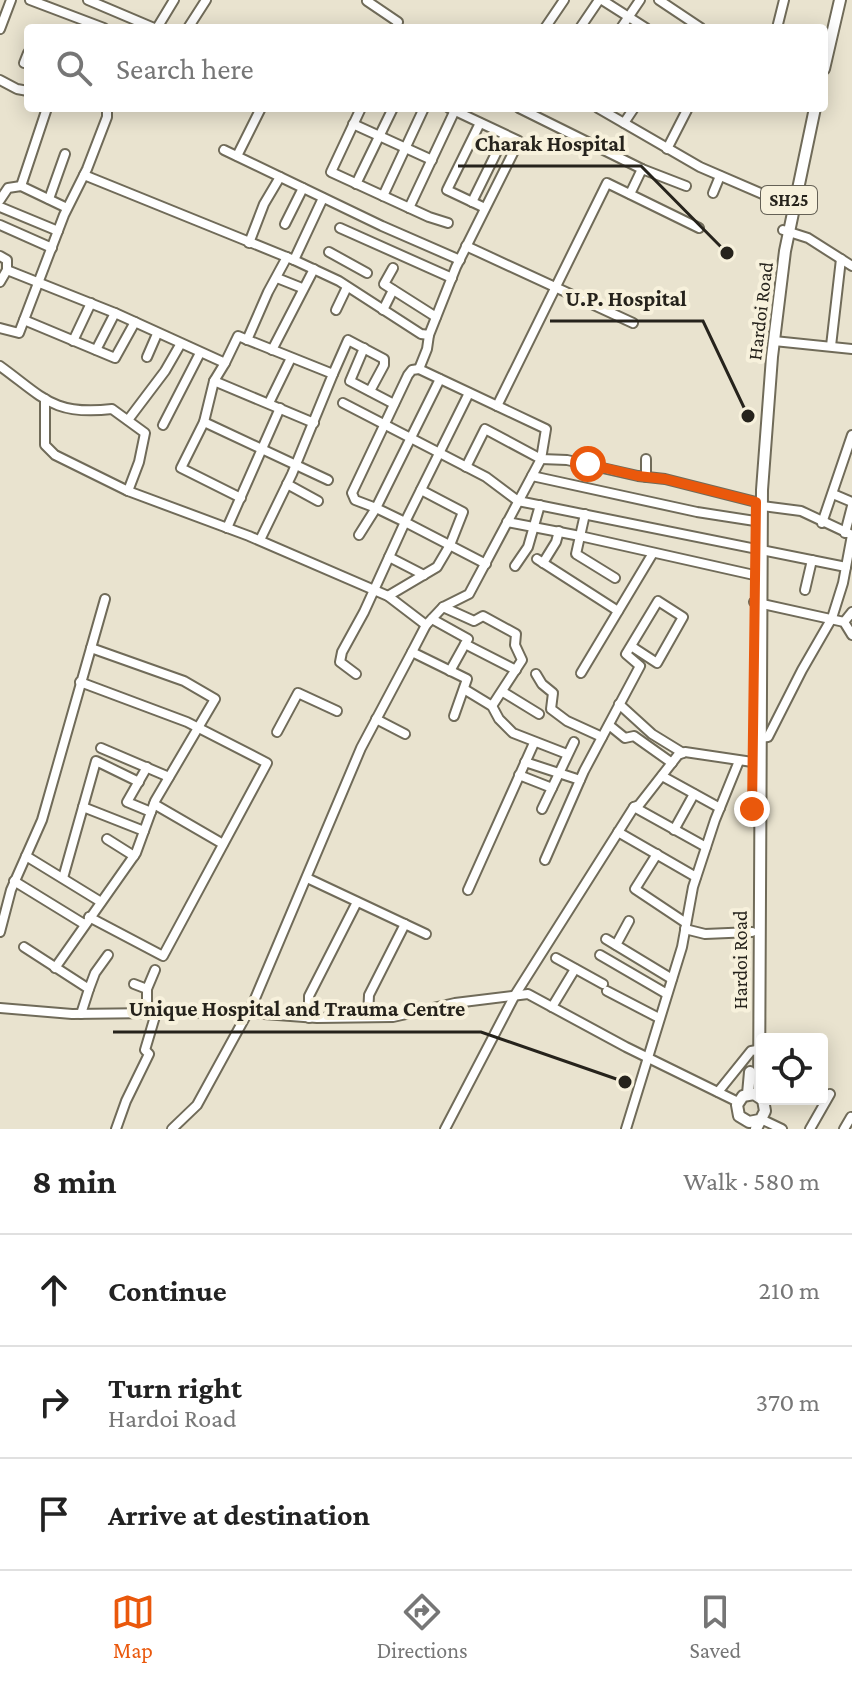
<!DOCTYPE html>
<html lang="en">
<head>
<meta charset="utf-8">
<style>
  :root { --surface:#fff; --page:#f6f6f6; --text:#222; --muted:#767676; --line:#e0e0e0; --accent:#ea580c }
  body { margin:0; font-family:"Crimson Pro",serif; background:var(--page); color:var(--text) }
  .controls { position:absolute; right:24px; bottom:24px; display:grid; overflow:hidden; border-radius:8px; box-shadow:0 4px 20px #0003 }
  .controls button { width:72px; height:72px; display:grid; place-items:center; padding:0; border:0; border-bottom:2px solid var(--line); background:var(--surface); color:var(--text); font:40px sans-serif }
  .stop { position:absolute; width:24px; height:24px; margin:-18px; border:6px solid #ea580c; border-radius:50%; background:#fff }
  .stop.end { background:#ea580c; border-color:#fff; box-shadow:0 2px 8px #0008 }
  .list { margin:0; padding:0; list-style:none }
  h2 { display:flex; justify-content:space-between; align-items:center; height:104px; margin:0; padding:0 32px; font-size:34px }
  h2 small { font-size:26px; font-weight:400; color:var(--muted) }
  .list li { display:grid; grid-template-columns:52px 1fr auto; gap:24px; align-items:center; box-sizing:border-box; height:112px; padding:0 32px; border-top:2px solid var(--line) }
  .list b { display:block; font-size:30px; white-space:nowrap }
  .list p { margin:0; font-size:26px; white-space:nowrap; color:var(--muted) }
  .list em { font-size:26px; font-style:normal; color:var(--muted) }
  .icon { flex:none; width:44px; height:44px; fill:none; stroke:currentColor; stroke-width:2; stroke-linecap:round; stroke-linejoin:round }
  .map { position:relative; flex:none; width:852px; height:1129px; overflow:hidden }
  .search { position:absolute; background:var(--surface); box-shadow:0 4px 20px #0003; left:24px; right:24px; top:24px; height:88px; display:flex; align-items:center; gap:20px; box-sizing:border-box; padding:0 28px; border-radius:8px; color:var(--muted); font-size:30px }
  .sheet { height:440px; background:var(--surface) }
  nav { display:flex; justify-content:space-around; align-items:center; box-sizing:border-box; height:112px; border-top:2px solid var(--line); background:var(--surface); font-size:22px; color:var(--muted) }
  nav a { display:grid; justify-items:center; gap:4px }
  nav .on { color:var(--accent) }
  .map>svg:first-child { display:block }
</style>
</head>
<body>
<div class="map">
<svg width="852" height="1129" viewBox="0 0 852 1129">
  <rect width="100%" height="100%" fill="#e9e3cf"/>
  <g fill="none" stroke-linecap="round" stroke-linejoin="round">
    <defs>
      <g id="minor">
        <path d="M30,0L104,28"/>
        <path d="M88,0L154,28"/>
        <path d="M602,0L646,28"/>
        <path d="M659,0L701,28"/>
        <path d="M367,1L398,22L396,28"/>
        <path d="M157,28L174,0"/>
        <path d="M188,28L206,0"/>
        <path d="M545,28L564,0"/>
        <path d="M580,28L599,0"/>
        <path d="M621,28L640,0"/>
        <path d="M777,28L784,0"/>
        <path d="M0,29L11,0"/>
        <path d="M24,63L28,53"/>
        <path d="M0,80L17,89L28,91"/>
        <path d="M361,108L331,172L429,217L448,223"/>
        <path d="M519,108L642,169L686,186"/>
        <path d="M598,108L700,167L788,205"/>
        <path d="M480,123L447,190L485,208"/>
        <path d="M624,123L634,108"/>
        <path d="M353,124L432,160"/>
        <path d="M667,149L687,110"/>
        <path d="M224,150L382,226L460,260"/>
        <path d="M237,156L261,108"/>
        <path d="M84,175L294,260L339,281L421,334L429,335"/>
        <path d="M356,184L393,108"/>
        <path d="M21,186L47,108"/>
        <path d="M713,193L720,176"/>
        <path d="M630,194L642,169"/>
        <path d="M383,196L424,108"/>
        <path d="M49,199L65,154"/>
        <path d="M0,200L8,188L21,186L67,208"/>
        <path d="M472,202L505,135"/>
        <path d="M0,207L58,231"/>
        <path d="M409,208L456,108"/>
        <path d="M285,224L303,188"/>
        <path d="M0,225L52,248"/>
        <path d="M340,228L452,278"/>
        <path d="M783,230L808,238L852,266"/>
        <path d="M249,243L264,204L280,177"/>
        <path d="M466,246L633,323"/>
        <path d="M329,252L367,273"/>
        <path d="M0,256L7,260V270L0,282"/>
        <path d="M294,260L323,198"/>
        <path d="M393,268L384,284L436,317"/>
        <path d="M7,270L115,313L225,363L238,336L333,374L292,474L260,540"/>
        <path d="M277,278L302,288"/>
        <path d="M336,310L347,287"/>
        <path d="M383,310L393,290"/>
        <path d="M24,320L115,358L135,322"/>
        <path d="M0,328L19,333L64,215L87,169L107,117V108"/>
        <path d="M247,340L268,292L287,257"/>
        <path d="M73,341L91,303"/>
        <path d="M774,341L852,349"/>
        <path d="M831,346L841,259"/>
        <path d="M364,348L350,381L394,404"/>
        <path d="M96,350L115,313"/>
        <path d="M272,350L314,269"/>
        <path d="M147,357L157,334"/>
        <path d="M225,363L214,381L204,422L181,468L241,498"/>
        <path d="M0,366C43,397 53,416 112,409L145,433L139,462L128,491"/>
        <path d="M333,374L348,340L384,359V365L370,391"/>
        <path d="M214,381L314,423"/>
        <path d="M469,393L405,522L486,564"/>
        <path d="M45,399V445L55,455L128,491L249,536L388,596L426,625"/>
        <path d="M269,403L291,358"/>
        <path d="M343,403L486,477L518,501L846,567"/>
        <path d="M497,406L607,183L699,228"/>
        <path d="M128,420L165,371L180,345"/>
        <path d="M204,422L328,480"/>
        <path d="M163,425L200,353"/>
        <path d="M646,459V477"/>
        <path d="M466,467L485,429L541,459L567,460L638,476L665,479L756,502L762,506L801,511L852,535L843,583L832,618L802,670L768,737L759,738"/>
        <path d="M532,476L697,512L755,521"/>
        <path d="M287,484L318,501"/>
        <path d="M833,494L852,502"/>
        <path d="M585,514L576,554L615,578"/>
        <path d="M507,522L580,536L754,575"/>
        <path d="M822,523L852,435"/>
        <path d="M227,528L280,408"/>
        <path d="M845,533L852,506"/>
        <path d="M359,535L376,508L355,500L352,493L408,375L412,370L419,369"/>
        <path d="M389,557L424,575"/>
        <path d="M537,559L618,611"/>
        <path d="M543,563L556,542L559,531"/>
        <path d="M515,566L528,547L540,505"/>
        <path d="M805,590L812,560"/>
        <path d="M388,596L437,567L450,545L463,512L421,490"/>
        <path d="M754,602L844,622L852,635"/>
        <path d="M443,607L474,621L483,616L516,634L515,645L522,660L492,706"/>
        <path d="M432,619L468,639L465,644L516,670"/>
        <path d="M844,622L852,612"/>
        <path d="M412,652L467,679L454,716"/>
        <path d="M450,671L465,644"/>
        <path d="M581,673L653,553"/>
        <path d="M356,674L340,662L342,652L364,612L405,522L376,508L440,379"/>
        <path d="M536,674L542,684L553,693L551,709L567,721L602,737"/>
        <path d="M80,682L187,722L267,763L163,956L89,917"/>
        <path d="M464,689L492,706L499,719L513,733L567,754"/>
        <path d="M503,692L539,714"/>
        <path d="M619,704L652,734L683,753"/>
        <path d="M376,719L405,734"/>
        <path d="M609,725L625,738L634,736L672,763"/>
        <path d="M277,732L298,693L337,711"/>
        <path d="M101,748L169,777"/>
        <path d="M525,762L580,780"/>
        <path d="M147,767L127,802L151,812"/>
        <path d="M519,775L552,788"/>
        <path d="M662,776L720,808"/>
        <path d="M154,804L223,844"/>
        <path d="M83,807L144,831"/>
        <path d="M634,807L706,847"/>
        <path d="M542,809L574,742"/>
        <path d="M674,830L694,794"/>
        <path d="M618,832L696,877"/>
        <path d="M107,839L134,856"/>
        <path d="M657,854L635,889L686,923"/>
        <path d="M26,856L101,902"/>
        <path d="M545,860L584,771L640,666L626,654L658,601L683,617L657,663L631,646"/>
        <path d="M63,878L96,761L139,782"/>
        <path d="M307,878L426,934"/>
        <path d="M14,881L84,924"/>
        <path d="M468,890L534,743"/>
        <path d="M685,929L705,934L752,932"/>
        <path d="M0,932L11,890L42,820L105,599"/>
        <path d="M606,939L672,979"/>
        <path d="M616,945L629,921"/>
        <path d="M24,947L89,989L81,1014"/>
        <path d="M600,955L667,994"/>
        <path d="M556,958L603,984"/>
        <path d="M55,968L136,853L155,801L215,699L184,681L91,648"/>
        <path d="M134,984L147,989"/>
        <path d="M89,989L95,973L108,955"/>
        <path d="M607,991L659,1018"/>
        <path d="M552,1007L575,969"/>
        <path d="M0,1008L72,1014L238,1012L317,1018L393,1017L455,1003L528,994L626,1047L738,1102"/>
        <path d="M147,1013V989L155,970"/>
        <path d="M368,1017L369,995L405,924"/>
        <path d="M309,1018V996L357,902"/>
        <path d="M718,1092L751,1051L757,1050"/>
        <path d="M761,1119L782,1129"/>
        <path d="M116,1129L126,1101L149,1054L145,1050L156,1013"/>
        <path d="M172,1129L197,1105L254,1001L361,748L412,652L426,625L443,607L469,594L541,459L546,429L419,369L427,349L429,335L456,267L519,141L449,108"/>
        <path d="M445,1129L515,995L634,807L639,805L678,755L685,752L759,763"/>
        <path d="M626,1129L682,947L693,887L715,820L739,761"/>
        <path d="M810,1129L830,1094"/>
        <path d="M844,1129L851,1117"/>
      </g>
      <g id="major">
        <path d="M824,69L840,0"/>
        <path d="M748,1094L750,1072"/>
        <path d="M759,1096L762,490L772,357L785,251L815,108"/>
        <path d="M756,1129L765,1111L763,1100L754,1094L743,1096L737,1105L739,1116L749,1122L759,1120"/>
      </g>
    </defs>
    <use href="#minor" stroke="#706b59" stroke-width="12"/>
    <use href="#major" stroke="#706b59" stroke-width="14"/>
    <use href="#minor" stroke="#fff" stroke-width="8"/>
    <use href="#major" stroke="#fff" stroke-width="10"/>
  </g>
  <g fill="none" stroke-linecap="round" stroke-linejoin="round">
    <path stroke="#ea580c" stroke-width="10" d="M588,464L638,476L665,479L756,502L752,809"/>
  </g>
  <g text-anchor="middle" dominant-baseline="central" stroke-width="8" stroke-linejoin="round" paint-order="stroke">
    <rect fill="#f7f1dc" stroke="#656156" stroke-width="2" x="761" y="186" width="56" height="28" rx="6"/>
    <g font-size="18" font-weight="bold" fill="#26231c">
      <text x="789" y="200">SH25</text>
    </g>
    <g font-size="20" fill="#26231c" stroke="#f7f1dc">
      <text transform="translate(760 311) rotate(-83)">Hardoi Road</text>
      <text transform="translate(740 960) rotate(-90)">Hardoi Road</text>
    </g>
  </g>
  <path fill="none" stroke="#26231c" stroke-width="3" d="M727 253L641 166H458M748 416L703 321H550M625 1082L481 1032H113"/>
  <g fill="#26231c" stroke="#f7f1dc" stroke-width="3">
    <circle cx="727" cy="253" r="8"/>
    <circle cx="748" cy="416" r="8"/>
    <circle cx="625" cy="1082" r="8"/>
  </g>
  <g font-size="22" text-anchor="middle" font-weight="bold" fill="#26231c" stroke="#f7f1dc" stroke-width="8" stroke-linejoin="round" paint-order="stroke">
    <text x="550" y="151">Charak Hospital</text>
    <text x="626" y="306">U.P. Hospital</text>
    <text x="297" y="1016">Unique Hospital and Trauma Centre</text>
  </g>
</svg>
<div class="controls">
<button><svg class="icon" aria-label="locate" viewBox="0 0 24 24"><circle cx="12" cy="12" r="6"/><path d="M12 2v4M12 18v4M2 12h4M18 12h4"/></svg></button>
</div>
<div class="stop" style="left:588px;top:464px"></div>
<div class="stop end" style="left:752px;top:809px"></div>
<div class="search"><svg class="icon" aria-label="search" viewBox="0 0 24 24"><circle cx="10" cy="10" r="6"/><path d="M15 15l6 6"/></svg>Search here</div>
</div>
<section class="sheet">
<h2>8 min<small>Walk · 580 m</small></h2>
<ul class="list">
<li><svg class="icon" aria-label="ahead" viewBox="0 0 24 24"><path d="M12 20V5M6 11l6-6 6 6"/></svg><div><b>Continue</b></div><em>210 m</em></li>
<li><svg class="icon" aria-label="right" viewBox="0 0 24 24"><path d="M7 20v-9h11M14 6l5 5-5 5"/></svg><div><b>Turn right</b><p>Hardoi Road</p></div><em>370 m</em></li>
<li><svg class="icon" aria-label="arrive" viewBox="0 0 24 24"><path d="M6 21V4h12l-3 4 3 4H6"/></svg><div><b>Arrive at destination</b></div></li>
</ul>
</section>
<nav>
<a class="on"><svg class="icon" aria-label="map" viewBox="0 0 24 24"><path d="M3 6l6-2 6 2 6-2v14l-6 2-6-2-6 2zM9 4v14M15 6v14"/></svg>Map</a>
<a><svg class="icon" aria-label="directions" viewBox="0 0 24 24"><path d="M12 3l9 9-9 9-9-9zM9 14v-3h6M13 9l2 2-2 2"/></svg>Directions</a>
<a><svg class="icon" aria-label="saved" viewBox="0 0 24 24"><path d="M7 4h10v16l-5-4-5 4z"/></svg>Saved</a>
</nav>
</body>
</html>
